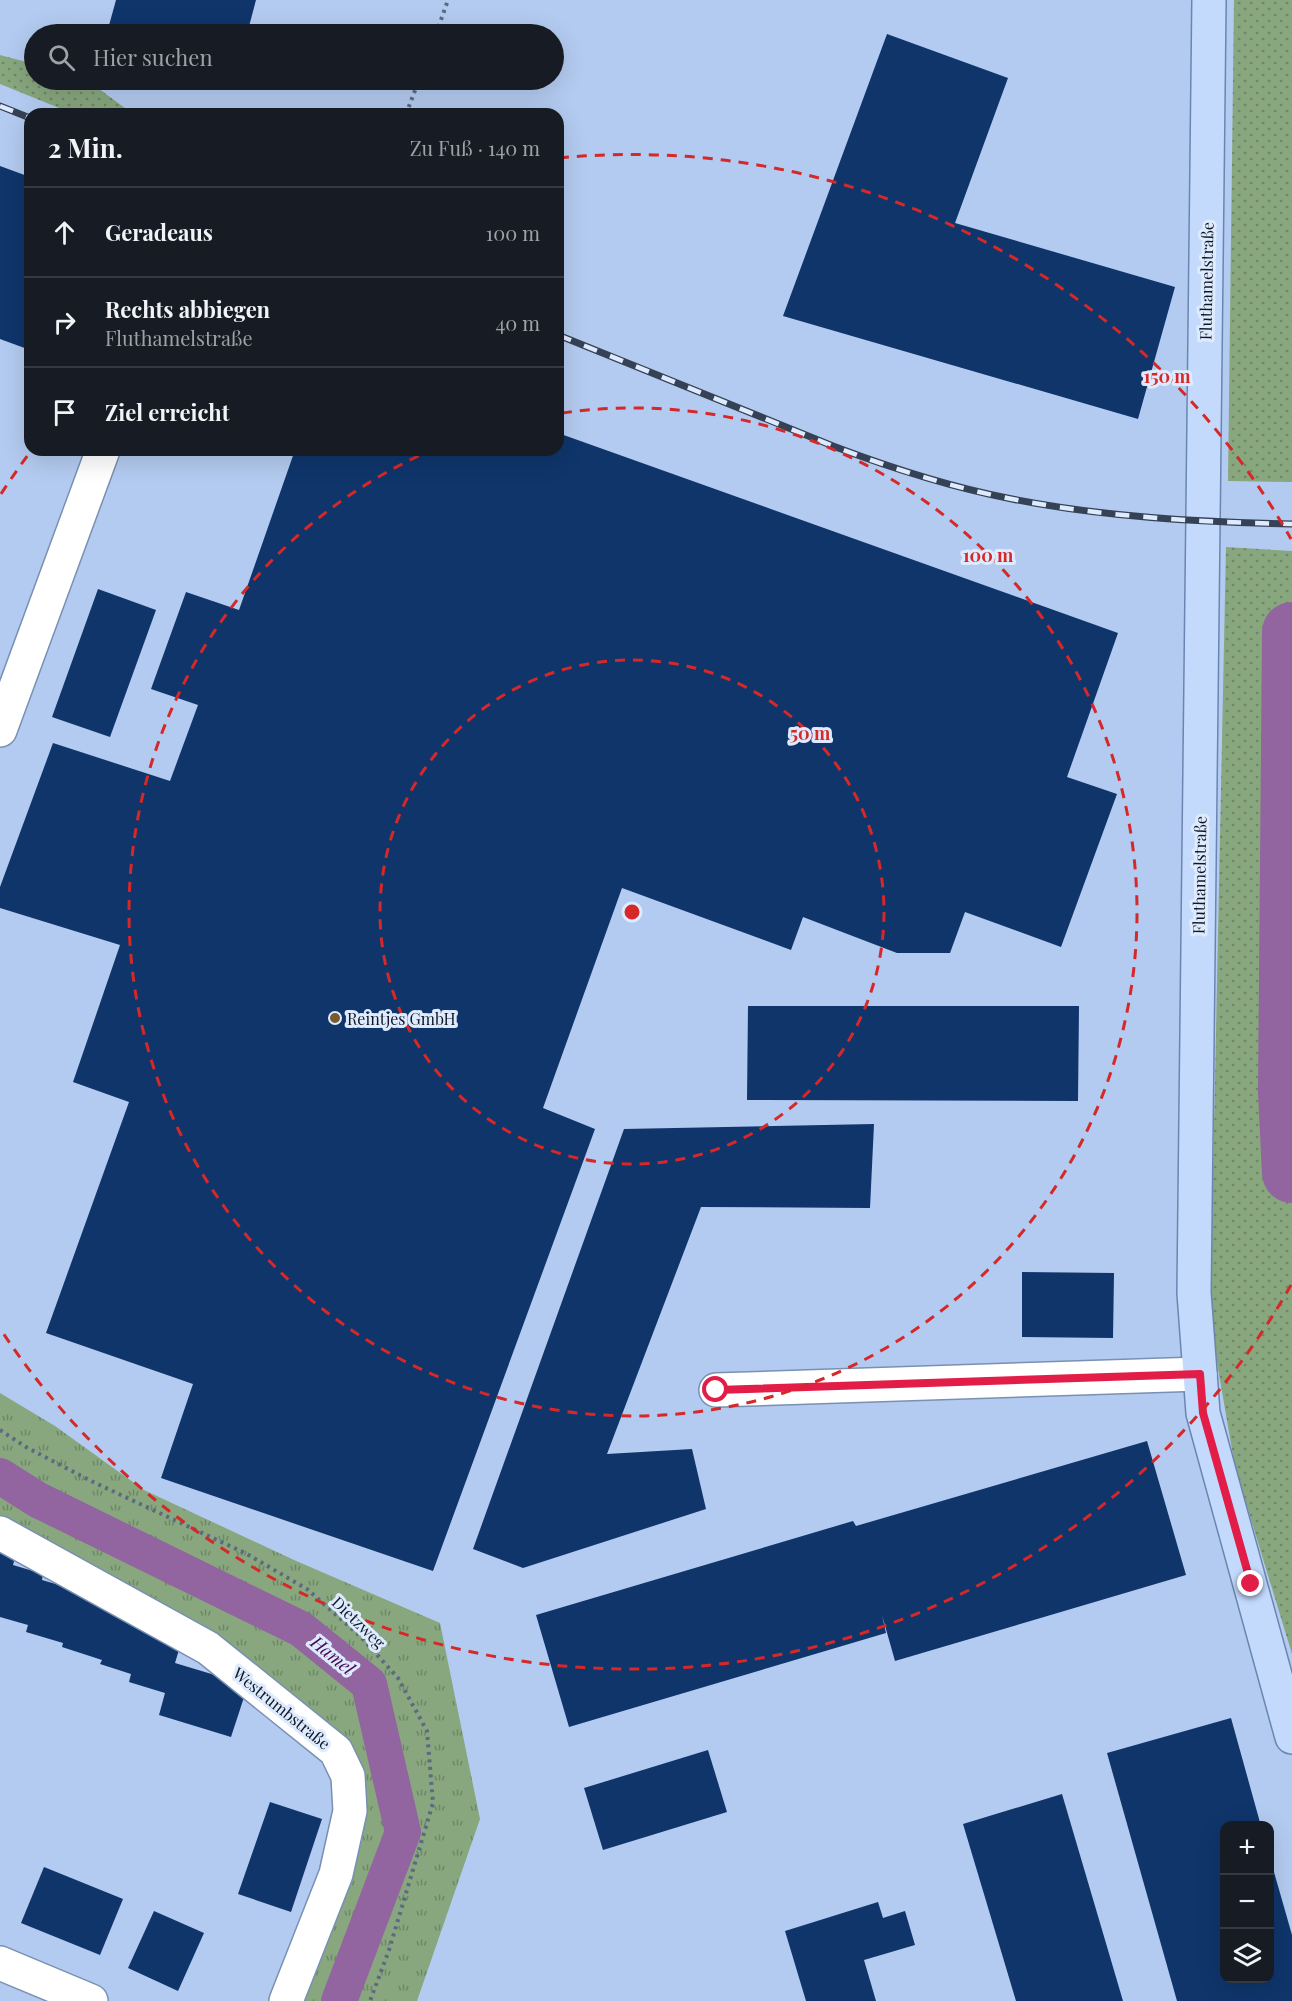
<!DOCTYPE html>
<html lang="de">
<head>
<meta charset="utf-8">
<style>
  :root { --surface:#171b24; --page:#20242c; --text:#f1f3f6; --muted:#9ea1a6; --line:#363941 }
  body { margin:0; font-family:"Playfair Display",serif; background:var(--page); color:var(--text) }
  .controls { position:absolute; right:18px; bottom:18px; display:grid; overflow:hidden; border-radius:12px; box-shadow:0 6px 24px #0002 }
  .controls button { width:54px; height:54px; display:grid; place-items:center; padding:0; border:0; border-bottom:2px solid var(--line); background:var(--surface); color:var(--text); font:30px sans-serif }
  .stop { position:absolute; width:18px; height:18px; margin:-14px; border:4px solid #e11d48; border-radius:50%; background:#fff }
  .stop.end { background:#e11d48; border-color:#fff; box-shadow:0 2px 6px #0008 }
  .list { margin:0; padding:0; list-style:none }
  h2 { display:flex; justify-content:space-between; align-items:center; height:78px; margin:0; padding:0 24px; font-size:26px }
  h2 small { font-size:20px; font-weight:400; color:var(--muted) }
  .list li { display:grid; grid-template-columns:39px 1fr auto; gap:18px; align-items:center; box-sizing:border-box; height:90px; padding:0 24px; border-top:2px solid var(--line) }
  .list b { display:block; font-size:22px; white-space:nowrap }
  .list p { margin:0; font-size:20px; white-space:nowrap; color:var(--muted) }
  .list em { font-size:20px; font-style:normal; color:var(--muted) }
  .icon { flex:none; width:33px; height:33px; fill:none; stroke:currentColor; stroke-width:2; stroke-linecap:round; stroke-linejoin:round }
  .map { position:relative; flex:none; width:1292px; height:2001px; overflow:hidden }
  .search { position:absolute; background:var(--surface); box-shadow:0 6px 24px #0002; left:24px; top:24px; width:540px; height:66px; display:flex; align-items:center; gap:15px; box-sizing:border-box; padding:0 21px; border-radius:33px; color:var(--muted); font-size:22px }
  .panel { position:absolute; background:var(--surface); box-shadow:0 6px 24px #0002; left:24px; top:108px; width:540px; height:348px; border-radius:18px }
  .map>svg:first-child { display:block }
</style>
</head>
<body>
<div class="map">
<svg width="1292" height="2001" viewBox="0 0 1292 2001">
  <defs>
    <pattern id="grass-dots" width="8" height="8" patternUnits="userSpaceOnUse" patternTransform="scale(1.5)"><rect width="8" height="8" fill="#88a77e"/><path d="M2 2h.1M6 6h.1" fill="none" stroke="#6e8767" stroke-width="1.8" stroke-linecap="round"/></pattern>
    <pattern id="park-tufts" width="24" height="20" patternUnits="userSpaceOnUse" patternTransform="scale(1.5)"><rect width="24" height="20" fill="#88a77e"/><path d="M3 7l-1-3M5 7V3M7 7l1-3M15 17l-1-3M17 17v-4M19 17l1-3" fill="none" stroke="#6e8767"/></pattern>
  </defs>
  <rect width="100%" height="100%" fill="#b3cbf0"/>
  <g fill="url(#grass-dots)">
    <path d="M1234,0H1292V482L1228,481Z"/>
    <path d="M0,55L34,64V80H87L133,114H74L0,84Z"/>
    <path d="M1226,547L1292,551V1654L1235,1467L1210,1322Z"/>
  </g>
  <path fill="url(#park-tufts)" d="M0,1393L55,1426L144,1490L294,1560L440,1623L480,1819L417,2001H297L349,1871L367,1798L358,1763L0,1523Z"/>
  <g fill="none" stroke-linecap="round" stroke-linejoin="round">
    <path stroke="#9264a0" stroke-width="36" d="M0,1476L38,1500L301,1629L369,1684L403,1832L339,2001"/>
    <path stroke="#9264a0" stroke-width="60" d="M1292,632L1288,1092L1292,1173"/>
  </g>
  <g fill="#0f356b">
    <path d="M116,0H256L247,34H128L108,29Z"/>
    <path d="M887,34L1008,78L955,223L1175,287L1138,419L783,316Z"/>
    <path d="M0,166L30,177V350L0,339Z"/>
    <path d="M558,433L1118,633L1067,777L1117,794L1061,947L965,912L950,953H897L803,917L791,950L622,888L543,1108L595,1129L433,1571L161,1478L193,1384L46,1333L129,1102L73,1082L120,945L0,908V887L53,743L170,781L198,705L151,689L186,592L239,610L295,450H558Z"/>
    <path d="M98,589L156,610L110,737L52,717Z"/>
    <path d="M748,1006H1079L1078,1101L747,1100Z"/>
    <path d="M874,1124L870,1208L701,1207L607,1454L692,1449L706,1509L523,1568L473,1549L624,1129Z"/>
    <path d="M1022,1272L1114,1273L1113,1338L1022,1337Z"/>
    <path d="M1147,1441L1186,1575L895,1661L882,1615L886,1633L569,1727L536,1615L853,1521L856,1526Z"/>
    <path d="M0,1553L15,1558L13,1565L43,1574L42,1580L80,1591L147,1624L144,1632L181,1643L175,1663L248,1685L231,1737L159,1715L165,1693L129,1682L131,1674L100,1664L102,1660L62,1647L63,1643L26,1632L28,1625L0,1617Z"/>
    <path d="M1231,1718L1261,1826H1224V1978H1270V1858L1292,1935V2001H1177L1107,1753Z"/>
    <path d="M708,1750L727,1812L603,1850L584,1788Z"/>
    <path d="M1062,1794L1123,2001H1016L963,1824Z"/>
    <path d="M270,1802L322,1819L291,1912L238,1894Z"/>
    <path d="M44,1867L123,1899L100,1955L21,1923Z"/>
    <path d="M878,1902L883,1918L905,1911L915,1945L864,1960L876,2001H806L785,1931Z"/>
    <path d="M154,1911L204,1933L178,1991L128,1968Z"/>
  </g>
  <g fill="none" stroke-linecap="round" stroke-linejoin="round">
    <defs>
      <g id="minor">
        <path d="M0,730L103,450"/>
        <path d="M716,1390L1200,1374"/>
        <path d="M0,1533L208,1648L336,1751L348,1776L350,1811L336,1874L286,2001"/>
        <path d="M0,1963L91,2001"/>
      </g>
      <path id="major" d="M1209,0L1194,1293L1203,1413L1292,1737"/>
    </defs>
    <use href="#minor" stroke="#7990b3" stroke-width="36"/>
    <use href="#major" stroke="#6a86b0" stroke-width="36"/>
    <g stroke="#5a6a82" stroke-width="4" stroke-dasharray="3 4.5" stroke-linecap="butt">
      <path d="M436,34L448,0"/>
      <path d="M406,114L419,80"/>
      <path d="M0,1430L26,1447L91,1481L245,1553L307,1589L360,1636L398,1678L427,1731L433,1803L389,1950L370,2001"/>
    </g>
    <use href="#minor" stroke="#fff" stroke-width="33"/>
    <use href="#major" stroke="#c4dafd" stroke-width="33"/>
    <defs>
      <g id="rail">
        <path d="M0,106L30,118"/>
        <path d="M558,335L833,446C891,468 950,487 1012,499C1104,517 1198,522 1292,524"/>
      </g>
    </defs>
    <use href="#rail" stroke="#354154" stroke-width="7"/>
    <use href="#rail" stroke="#deebfe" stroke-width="4.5" stroke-dasharray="14" stroke-linecap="butt"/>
  </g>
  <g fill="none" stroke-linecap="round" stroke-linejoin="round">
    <path stroke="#e11d48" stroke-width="8" d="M716,1390L1200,1374L1203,1413L1251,1584"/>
  </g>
  <g fill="none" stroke="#d62828" stroke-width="3" stroke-dasharray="10 8">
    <circle cx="632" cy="912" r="252"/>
    <path d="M562 413A504 504 0 1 1 427 452"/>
    <path d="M1291 1285A757 757 0 0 1 1 1330M1 494A757 757 0 0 1 31 451M559 158A757 757 0 0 1 1291 539"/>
  </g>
  <circle fill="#775b2e" stroke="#deebfe" stroke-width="2" cx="335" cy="1018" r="6"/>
  <g text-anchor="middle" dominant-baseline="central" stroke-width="6" stroke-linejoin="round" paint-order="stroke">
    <g font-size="16" fill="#0d1623" stroke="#deebfe">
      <text transform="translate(1206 281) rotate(-89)">Fluthamelstraße</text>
      <text transform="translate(1199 875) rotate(-89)">Fluthamelstraße</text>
      <text transform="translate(359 1622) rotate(44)">Dietzweg</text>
      <text transform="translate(282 1708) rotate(39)">Westrumbstraße</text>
    </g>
    <g font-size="16" fill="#0d1623" stroke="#deebfe" text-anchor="start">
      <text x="347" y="1018">Reintjes GmbH</text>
    </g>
    <g font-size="18" font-style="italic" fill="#470757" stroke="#deebfe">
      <text transform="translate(333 1655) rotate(39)">Hamel</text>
    </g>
  </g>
  <circle cx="632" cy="912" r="9" fill="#d62828" stroke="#deebfe" stroke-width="3"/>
  <g font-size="18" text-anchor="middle" font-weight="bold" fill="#d62828" stroke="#deebfe" stroke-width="6" stroke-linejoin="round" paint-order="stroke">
    <text x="1167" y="383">150 m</text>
    <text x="988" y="562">100 m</text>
    <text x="810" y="740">50 m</text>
  </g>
</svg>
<div class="controls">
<button>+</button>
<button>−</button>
<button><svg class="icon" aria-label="layers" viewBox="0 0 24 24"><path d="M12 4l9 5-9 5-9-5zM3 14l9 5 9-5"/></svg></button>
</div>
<div class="stop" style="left:716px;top:1390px"></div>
<div class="stop end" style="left:1251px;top:1584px"></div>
<div class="search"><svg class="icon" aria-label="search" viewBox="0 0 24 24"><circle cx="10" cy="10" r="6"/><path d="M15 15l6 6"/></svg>Hier suchen</div>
<section class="panel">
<h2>2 Min.<small>Zu Fuß · 140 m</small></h2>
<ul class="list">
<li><svg class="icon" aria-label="ahead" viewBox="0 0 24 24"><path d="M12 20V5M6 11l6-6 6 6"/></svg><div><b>Geradeaus</b></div><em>100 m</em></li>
<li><svg class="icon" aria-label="right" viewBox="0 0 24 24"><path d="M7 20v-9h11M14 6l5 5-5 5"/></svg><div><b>Rechts abbiegen</b><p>Fluthamelstraße</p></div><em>40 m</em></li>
<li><svg class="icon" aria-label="arrive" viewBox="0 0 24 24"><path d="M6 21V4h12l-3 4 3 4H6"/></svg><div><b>Ziel erreicht</b></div></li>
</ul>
</section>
</div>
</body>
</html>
